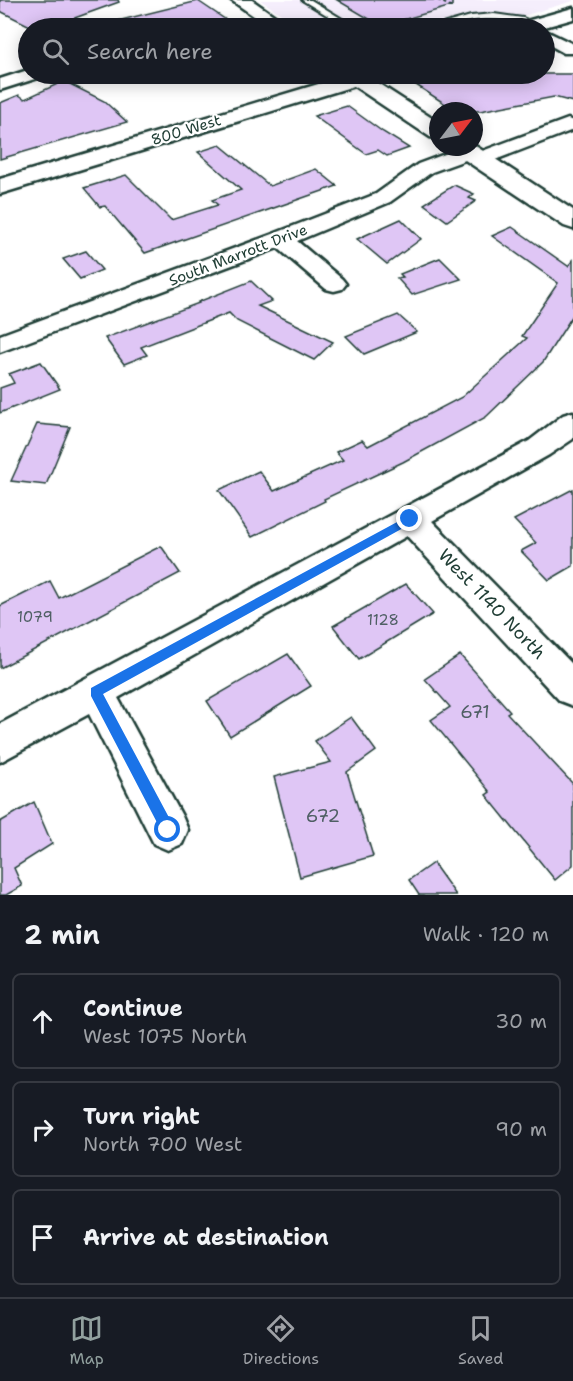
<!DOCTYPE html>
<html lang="en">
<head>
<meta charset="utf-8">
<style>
  :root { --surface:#171b24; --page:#20242c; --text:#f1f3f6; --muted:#9ea1a6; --line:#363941; --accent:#92a19f }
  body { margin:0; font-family:"Shantell Sans",sans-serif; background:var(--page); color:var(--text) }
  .compass { position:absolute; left:429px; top:102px; width:54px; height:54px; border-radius:50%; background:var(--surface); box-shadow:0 3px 15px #0003; rotate:58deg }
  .stop { position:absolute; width:18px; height:18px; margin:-14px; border:4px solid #1a73e8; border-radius:50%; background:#fff }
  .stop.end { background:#1a73e8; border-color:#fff; box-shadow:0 2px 6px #0008 }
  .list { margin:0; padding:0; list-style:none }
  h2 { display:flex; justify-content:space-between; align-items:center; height:78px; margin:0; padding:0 24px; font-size:26px }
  h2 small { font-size:20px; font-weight:400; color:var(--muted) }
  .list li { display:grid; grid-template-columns:39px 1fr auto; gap:18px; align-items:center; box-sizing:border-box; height:96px; margin:0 12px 12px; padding:0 12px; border:2px solid var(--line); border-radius:9px }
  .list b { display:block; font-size:22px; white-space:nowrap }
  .list p { margin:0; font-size:20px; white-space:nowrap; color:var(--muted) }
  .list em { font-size:20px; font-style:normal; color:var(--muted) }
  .icon { flex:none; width:33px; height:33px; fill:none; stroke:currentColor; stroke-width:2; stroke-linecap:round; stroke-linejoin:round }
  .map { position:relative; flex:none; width:573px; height:895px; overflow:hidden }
  .search { position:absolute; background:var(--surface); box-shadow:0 3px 15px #0003; left:18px; right:18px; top:18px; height:66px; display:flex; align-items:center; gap:15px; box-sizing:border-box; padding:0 21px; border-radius:33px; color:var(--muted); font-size:22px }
  .sheet { height:402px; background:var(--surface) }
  nav { display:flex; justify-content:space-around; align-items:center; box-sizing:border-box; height:84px; border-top:2px solid var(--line); background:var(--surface); font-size:16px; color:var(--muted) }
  nav a { display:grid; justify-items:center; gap:3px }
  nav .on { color:var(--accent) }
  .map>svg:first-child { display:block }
</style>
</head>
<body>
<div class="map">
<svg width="573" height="895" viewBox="0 0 573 895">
  <rect width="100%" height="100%" fill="#fff"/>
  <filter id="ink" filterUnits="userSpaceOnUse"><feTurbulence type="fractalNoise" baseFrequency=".0167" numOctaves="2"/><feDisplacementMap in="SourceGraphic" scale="12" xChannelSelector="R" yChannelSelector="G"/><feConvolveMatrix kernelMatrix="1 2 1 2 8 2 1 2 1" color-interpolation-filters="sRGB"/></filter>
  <g filter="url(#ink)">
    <path fill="#f5eefc" d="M260,0H573V1L483,28H302Z"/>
    <g fill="#dfc6f5" stroke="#1f3d34" stroke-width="1.5">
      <path d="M0,0H118L119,2L47,28H34L0,11Z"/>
      <path d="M337,0H452V6L381,26Z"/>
      <path d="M198,1L238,28H118L117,21Z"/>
      <path d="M445,74H573V102L554,97L480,111H456L413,83Z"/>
      <path d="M64,81L104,101L127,122L0,159V103L19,95L25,99Z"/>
      <path d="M347,106L383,132L409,148L387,156L378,150L366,154L314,116Z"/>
      <path d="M220,145L270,186L316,169L337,186L145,253L105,206L100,207L84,188L126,175L171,220L218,205L212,200L241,190L198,152Z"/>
      <path d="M454,185L474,194L469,198L476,201L447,221L424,204Z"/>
      <path d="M401,219L421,239L387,264L357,239Z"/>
      <path d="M512,227L568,266L573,260V315L543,362L486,417L403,462L324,499L325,501L252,537L219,490L259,471L274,491L343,460L336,452L362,440L368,446L462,397L527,338L522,336L558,283L492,236Z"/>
      <path d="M86,251L102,270L80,279L63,259Z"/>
      <path d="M440,258L461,279L412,295L397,278L403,277L400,274Z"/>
      <path d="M251,281L272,301L258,306L333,342L314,360L237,321L229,313L141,347L147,355L124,364L105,338L199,303L198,302Z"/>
      <path d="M398,315L417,332L364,354L346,336Z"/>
      <path d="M41,362L60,389L0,413V388L14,383L9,374Z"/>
      <path d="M37,424L70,427L46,485L11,481Z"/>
      <path d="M573,489V566L549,580L521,551L536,543L514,520Z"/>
      <path d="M161,546L180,573L0,668V606L50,581L59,598Z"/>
      <path d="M406,584L433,614L359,659L333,626Z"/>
      <path d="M288,654L311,686L230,736L207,701Z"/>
      <path d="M460,655L510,711L507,713L573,784V865L555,880L486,795L490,792L431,720L450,707L425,679Z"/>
      <path d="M351,717L376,751L347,772L373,856L300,877L274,777L331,762L315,741Z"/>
      <path d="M34,802L52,844L14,868L22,886L6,895H0V822Z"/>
      <path d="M433,863L456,895H419L409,880Z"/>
    </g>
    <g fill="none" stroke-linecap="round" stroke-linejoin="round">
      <defs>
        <g id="service">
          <path d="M302,0H311L357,28H348Z"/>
          <path d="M494,14L523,18L539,25L535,27C513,21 493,16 470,21C456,23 442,30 428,28L471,16Z"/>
        </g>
        <g id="minor">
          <path d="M544,30L573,44V53H564L544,42Z"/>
          <path d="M28,70V74H41L38,78L0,90V79Z"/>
          <path d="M568,119L573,121V130L487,163H473L471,158L432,172L390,202L297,241L342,279L346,284L342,289L334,291L326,289L278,248L0,352V335L273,234L376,194L418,164L461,148H475L477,153Z"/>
          <path d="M573,412V439L549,455L432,521L573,665V706L560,701L407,536L118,698L182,816L188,830L182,844L168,850L154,844L89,714L0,762V724L529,441L563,415Z"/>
        </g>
        <g id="tertiary">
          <path d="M231,0H252L292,28H271Z"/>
          <path d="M573,8V19L541,28H514L516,24Z"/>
          <path d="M340,74H382L379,78L373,80L438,122V139L430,137L354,86L0,194V179L342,77Z"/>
          <path d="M474,145L573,210V229L564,226L453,152L450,147Z"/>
        </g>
      </defs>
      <use href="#service" stroke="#1f3d34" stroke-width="4"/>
      <use href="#minor" stroke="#1f3d34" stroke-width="5"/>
      <use href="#tertiary" stroke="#1f3d34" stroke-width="5"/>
      <g stroke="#1f3d34" stroke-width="2" stroke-dasharray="3 3" stroke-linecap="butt">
        <path d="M438,0L454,8"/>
        <path d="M391,23L400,28"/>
      </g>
      <use href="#service" fill="#fff" fill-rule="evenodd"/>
      <use href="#minor" fill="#fff" fill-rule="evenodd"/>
      <use href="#tertiary" fill="#fff" fill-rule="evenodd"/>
    </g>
  </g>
  <path fill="#1a73e8" d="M410,515L415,519L414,522L103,694L173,825L175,830L173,834L168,836L163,834L91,696V688Z"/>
  <g text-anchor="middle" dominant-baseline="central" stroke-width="4.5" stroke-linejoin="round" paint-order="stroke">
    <g font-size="15" fill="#1f3d34" stroke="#fff">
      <text transform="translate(186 130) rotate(-17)">800 West</text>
      <text transform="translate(238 255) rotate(-21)">South Marrott Drive</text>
    </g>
    <g font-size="15" fill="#4f5f64">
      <text x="35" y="617">1079</text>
      <text x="383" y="620">1128</text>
    </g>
    <g font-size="18" fill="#1f3d34" stroke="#fff">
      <text transform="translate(492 604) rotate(46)">West 1140 North</text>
    </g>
    <g font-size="18" fill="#4f5f64">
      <text x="475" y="712">671</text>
      <text x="323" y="816">672</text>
    </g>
  </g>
</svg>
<svg class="compass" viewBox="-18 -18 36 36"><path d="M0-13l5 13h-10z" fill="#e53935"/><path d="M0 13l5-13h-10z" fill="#9ea1a6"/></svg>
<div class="stop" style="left:168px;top:830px"></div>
<div class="stop end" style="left:410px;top:519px"></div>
<div class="search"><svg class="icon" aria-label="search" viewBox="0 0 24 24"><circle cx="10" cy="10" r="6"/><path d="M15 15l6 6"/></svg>Search here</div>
</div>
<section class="sheet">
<h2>2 min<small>Walk · 120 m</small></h2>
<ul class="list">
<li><svg class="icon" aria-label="ahead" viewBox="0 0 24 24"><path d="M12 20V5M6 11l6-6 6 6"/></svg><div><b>Continue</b><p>West 1075 North</p></div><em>30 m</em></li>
<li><svg class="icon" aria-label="right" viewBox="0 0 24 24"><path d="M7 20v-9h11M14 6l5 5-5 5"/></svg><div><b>Turn right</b><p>North 700 West</p></div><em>90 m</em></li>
<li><svg class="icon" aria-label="arrive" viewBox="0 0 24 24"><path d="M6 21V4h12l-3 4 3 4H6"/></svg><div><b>Arrive at destination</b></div></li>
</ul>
</section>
<nav>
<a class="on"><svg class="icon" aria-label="map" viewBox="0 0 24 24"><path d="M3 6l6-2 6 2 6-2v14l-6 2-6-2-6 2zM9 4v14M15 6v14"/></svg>Map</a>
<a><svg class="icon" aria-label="directions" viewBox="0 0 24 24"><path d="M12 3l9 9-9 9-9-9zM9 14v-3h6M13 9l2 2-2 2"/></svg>Directions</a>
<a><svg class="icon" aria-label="saved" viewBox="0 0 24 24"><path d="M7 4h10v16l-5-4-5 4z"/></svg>Saved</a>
</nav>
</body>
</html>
